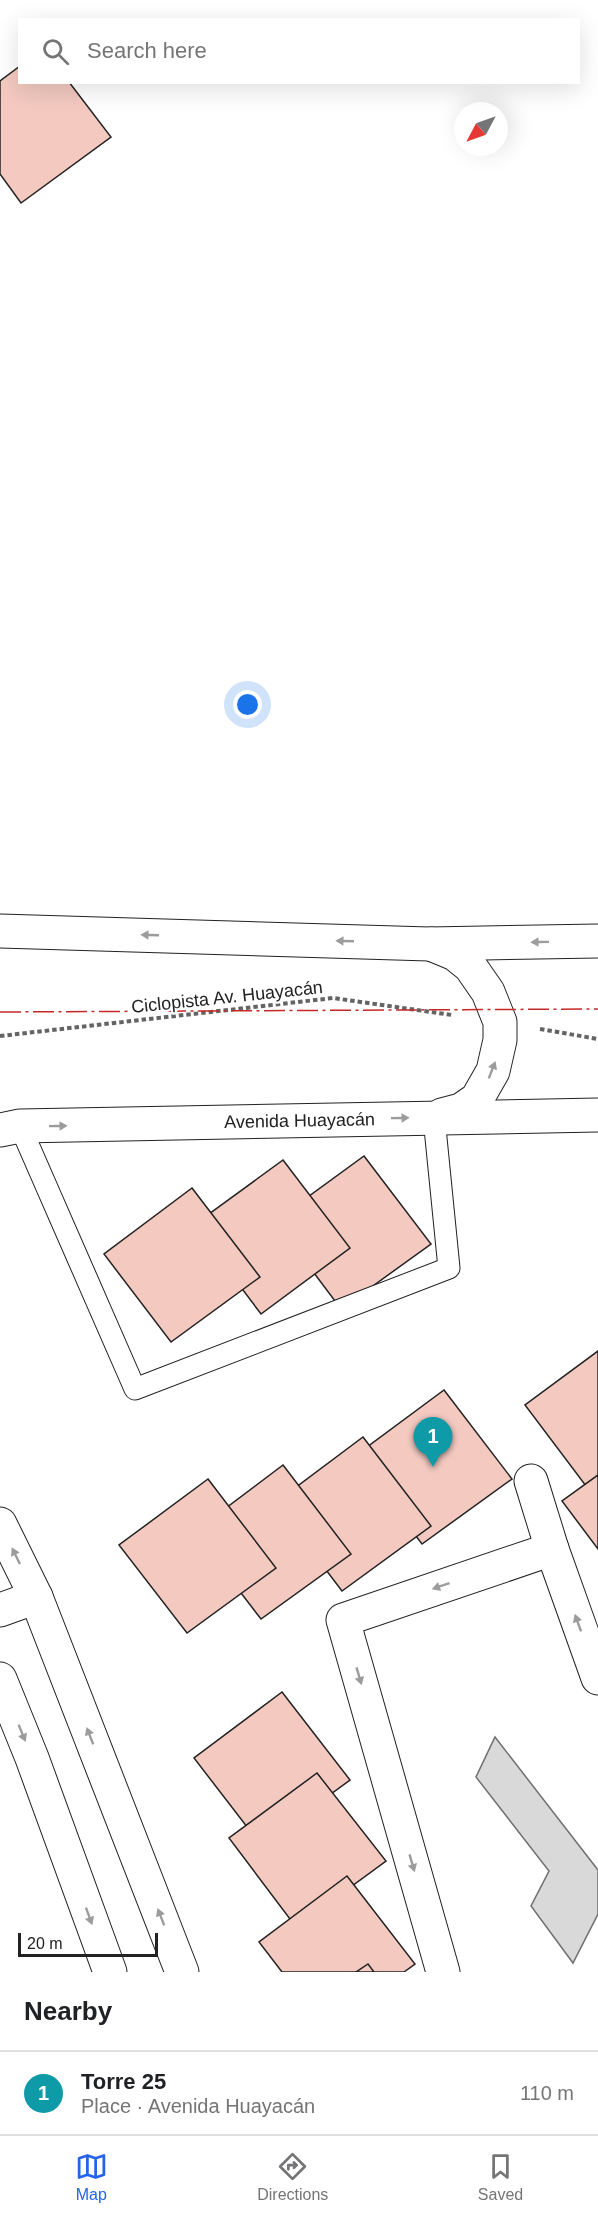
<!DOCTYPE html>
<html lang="en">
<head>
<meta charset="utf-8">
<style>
  :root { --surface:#fff; --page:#f2f2f2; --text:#202124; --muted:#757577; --line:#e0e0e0; --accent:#2563eb }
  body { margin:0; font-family:Arial,sans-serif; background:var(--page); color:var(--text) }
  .compass { position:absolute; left:454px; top:102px; width:54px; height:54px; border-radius:50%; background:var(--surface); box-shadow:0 6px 24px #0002; rotate:229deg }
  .scale { position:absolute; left:18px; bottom:15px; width:140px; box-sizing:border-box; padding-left:6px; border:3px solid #222; border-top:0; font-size:16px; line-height:21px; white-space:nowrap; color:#222; -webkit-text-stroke:4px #fff; paint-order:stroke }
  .you { position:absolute; left:248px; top:705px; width:21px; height:21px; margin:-15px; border:4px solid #fff; border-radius:50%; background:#1a73e8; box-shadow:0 0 0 9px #1a73e833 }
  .badge { display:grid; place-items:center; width:39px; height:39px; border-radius:50%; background:var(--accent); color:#fff; font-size:20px; font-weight:700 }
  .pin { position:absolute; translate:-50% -50px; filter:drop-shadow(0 2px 3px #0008) }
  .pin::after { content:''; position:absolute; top:32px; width:21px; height:18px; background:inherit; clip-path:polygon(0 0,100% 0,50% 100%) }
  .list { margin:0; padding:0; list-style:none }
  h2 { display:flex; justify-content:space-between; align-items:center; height:78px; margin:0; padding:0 24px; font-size:26px }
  h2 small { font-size:20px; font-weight:400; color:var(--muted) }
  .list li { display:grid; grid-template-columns:39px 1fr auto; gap:18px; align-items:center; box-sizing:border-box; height:84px; padding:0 24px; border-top:2px solid var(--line) }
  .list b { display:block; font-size:22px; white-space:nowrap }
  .list p { margin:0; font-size:20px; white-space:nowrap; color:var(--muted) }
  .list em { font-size:20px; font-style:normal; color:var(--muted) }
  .icon { flex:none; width:33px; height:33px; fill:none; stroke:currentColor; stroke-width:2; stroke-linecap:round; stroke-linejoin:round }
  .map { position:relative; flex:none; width:598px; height:1972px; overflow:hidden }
  .search { position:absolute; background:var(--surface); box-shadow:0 6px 24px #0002; left:18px; right:18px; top:18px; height:66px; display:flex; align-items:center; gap:15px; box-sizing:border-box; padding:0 21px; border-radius:0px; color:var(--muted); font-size:22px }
  .sheet { height:162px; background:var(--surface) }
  nav { display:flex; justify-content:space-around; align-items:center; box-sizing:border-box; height:84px; border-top:2px solid var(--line); background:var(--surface); font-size:16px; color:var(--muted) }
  nav a { display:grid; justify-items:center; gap:3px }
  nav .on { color:var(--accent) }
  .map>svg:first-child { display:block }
</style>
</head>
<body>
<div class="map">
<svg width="598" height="1972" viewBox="0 0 598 1972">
  <rect width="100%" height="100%" fill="#fff"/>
  <path fill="#d9d9d9" stroke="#6f6f6f" stroke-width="1.5" d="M495,1737L598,1870V1914L573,1963L531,1906L549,1871L476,1777Z"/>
  <g fill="#f3c9c0" stroke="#222" stroke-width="1.5">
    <path d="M20,66V82H69L111,137L21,203L0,174V81Z"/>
    <path d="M364,1156L431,1244L341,1309L275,1221Z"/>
    <path d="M283,1160L350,1248L261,1314L194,1225Z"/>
    <path d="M192,1188L260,1277L171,1342L104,1254Z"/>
    <path d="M598,1351V1489L592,1494L525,1405Z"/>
    <path d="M444,1390L512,1479L422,1544L355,1456Z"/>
    <path d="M363,1437L431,1526L342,1591L275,1503Z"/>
    <path d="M283,1465L351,1554L261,1619L194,1532Z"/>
    <path d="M598,1475V1549L562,1501Z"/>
    <path d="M208,1479L276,1568L187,1633L119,1545Z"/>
    <path d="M282,1692L350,1780L261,1845L194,1758Z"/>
    <path d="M317,1773L386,1861L296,1927L229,1838Z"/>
    <path d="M347,1876L415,1964L404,1972H282L259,1942Z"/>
    <path d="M368,1964L374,1972H356Z"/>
  </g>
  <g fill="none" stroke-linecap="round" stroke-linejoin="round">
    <defs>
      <path id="lane" d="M20,1126L135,1389L449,1268L434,1118"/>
      <g id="street">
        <path d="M531,1481L552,1549"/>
        <path d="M443,1972L343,1620L552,1549L598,1678"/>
      </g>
      <g id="secondary">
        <path d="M0,1524L36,1597L182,1972"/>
        <path d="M0,1610L36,1597"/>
        <path d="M0,1679L32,1758L110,1972"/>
      </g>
      <g id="primary">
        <path d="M0,931L429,944L598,941"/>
        <path d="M431,944L455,954L470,966L488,992L500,1022V1040L493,1071L477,1099L461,1110L442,1115"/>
        <path id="s1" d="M0,1130L20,1126L598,1115"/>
      </g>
    </defs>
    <use href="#lane" stroke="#222" stroke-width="23"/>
    <use href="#street" stroke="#222" stroke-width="35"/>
    <use href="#secondary" stroke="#222" stroke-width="35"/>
    <use href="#primary" stroke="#222" stroke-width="35"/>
    <g stroke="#646464" stroke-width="4" stroke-dasharray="4.5 3" stroke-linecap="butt">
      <path d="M540,1029L598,1039"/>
      <path d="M0,1036L333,998L452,1015"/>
    </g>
    <use href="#lane" stroke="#fff" stroke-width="21"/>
    <use href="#street" stroke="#fff" stroke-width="33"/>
    <use href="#secondary" stroke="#fff" stroke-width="33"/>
    <use href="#primary" stroke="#fff" stroke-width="33"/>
    <path stroke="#c62828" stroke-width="1.5" stroke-dasharray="21 4.5 3 4.5" stroke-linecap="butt" d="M0,1012L598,1009"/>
  </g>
  <defs><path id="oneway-solid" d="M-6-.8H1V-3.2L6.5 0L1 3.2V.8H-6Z" transform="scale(1.5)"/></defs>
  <g fill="#9c9c9c">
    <use href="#oneway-solid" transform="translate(150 935) rotate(-178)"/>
    <use href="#oneway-solid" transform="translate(345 941) rotate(-178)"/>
    <use href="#oneway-solid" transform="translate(540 942) rotate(179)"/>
    <use href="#oneway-solid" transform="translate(492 1070) rotate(-69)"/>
    <use href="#oneway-solid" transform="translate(400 1118) rotate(-1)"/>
    <use href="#oneway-solid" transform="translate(58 1126) rotate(-1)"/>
    <use href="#oneway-solid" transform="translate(16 1556) rotate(-116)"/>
    <use href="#oneway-solid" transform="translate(441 1586) rotate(161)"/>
    <use href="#oneway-solid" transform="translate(578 1623) rotate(-110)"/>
    <use href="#oneway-solid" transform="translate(359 1676) rotate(74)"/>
    <use href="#oneway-solid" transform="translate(22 1733) rotate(68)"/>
    <use href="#oneway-solid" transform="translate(90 1736) rotate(-111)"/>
    <use href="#oneway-solid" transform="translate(412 1863) rotate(74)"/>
    <use href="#oneway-solid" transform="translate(89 1916) rotate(70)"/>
    <use href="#oneway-solid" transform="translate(161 1917) rotate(-111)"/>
  </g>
  <g text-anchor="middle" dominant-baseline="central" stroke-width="4.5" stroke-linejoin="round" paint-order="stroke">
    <g font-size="18" fill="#222" stroke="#fff">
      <text transform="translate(227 997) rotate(-6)">Ciclopista Av. Huayacán</text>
      <text stroke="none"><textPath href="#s1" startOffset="300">Avenida Huayacán</textPath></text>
    </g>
  </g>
</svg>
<svg class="compass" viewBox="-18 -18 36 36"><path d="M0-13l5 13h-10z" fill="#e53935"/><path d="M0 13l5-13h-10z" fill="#757577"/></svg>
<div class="scale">20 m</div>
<div class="you"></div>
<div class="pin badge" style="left:433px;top:1467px;background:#0f9aa8">1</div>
<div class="search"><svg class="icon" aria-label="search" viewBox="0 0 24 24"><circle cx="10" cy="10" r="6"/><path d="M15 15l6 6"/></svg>Search here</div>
</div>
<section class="sheet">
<h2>Nearby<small></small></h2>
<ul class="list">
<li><span class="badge" style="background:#0f9aa8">1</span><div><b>Torre 25</b><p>Place · Avenida Huayacán</p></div><em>110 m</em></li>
</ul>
</section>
<nav>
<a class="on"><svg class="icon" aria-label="map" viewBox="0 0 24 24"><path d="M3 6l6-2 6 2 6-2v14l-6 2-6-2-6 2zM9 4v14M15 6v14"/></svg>Map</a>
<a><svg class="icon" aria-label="directions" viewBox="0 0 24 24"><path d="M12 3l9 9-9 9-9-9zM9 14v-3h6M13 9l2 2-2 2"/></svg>Directions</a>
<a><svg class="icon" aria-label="saved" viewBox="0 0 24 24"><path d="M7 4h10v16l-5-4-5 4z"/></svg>Saved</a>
</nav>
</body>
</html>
